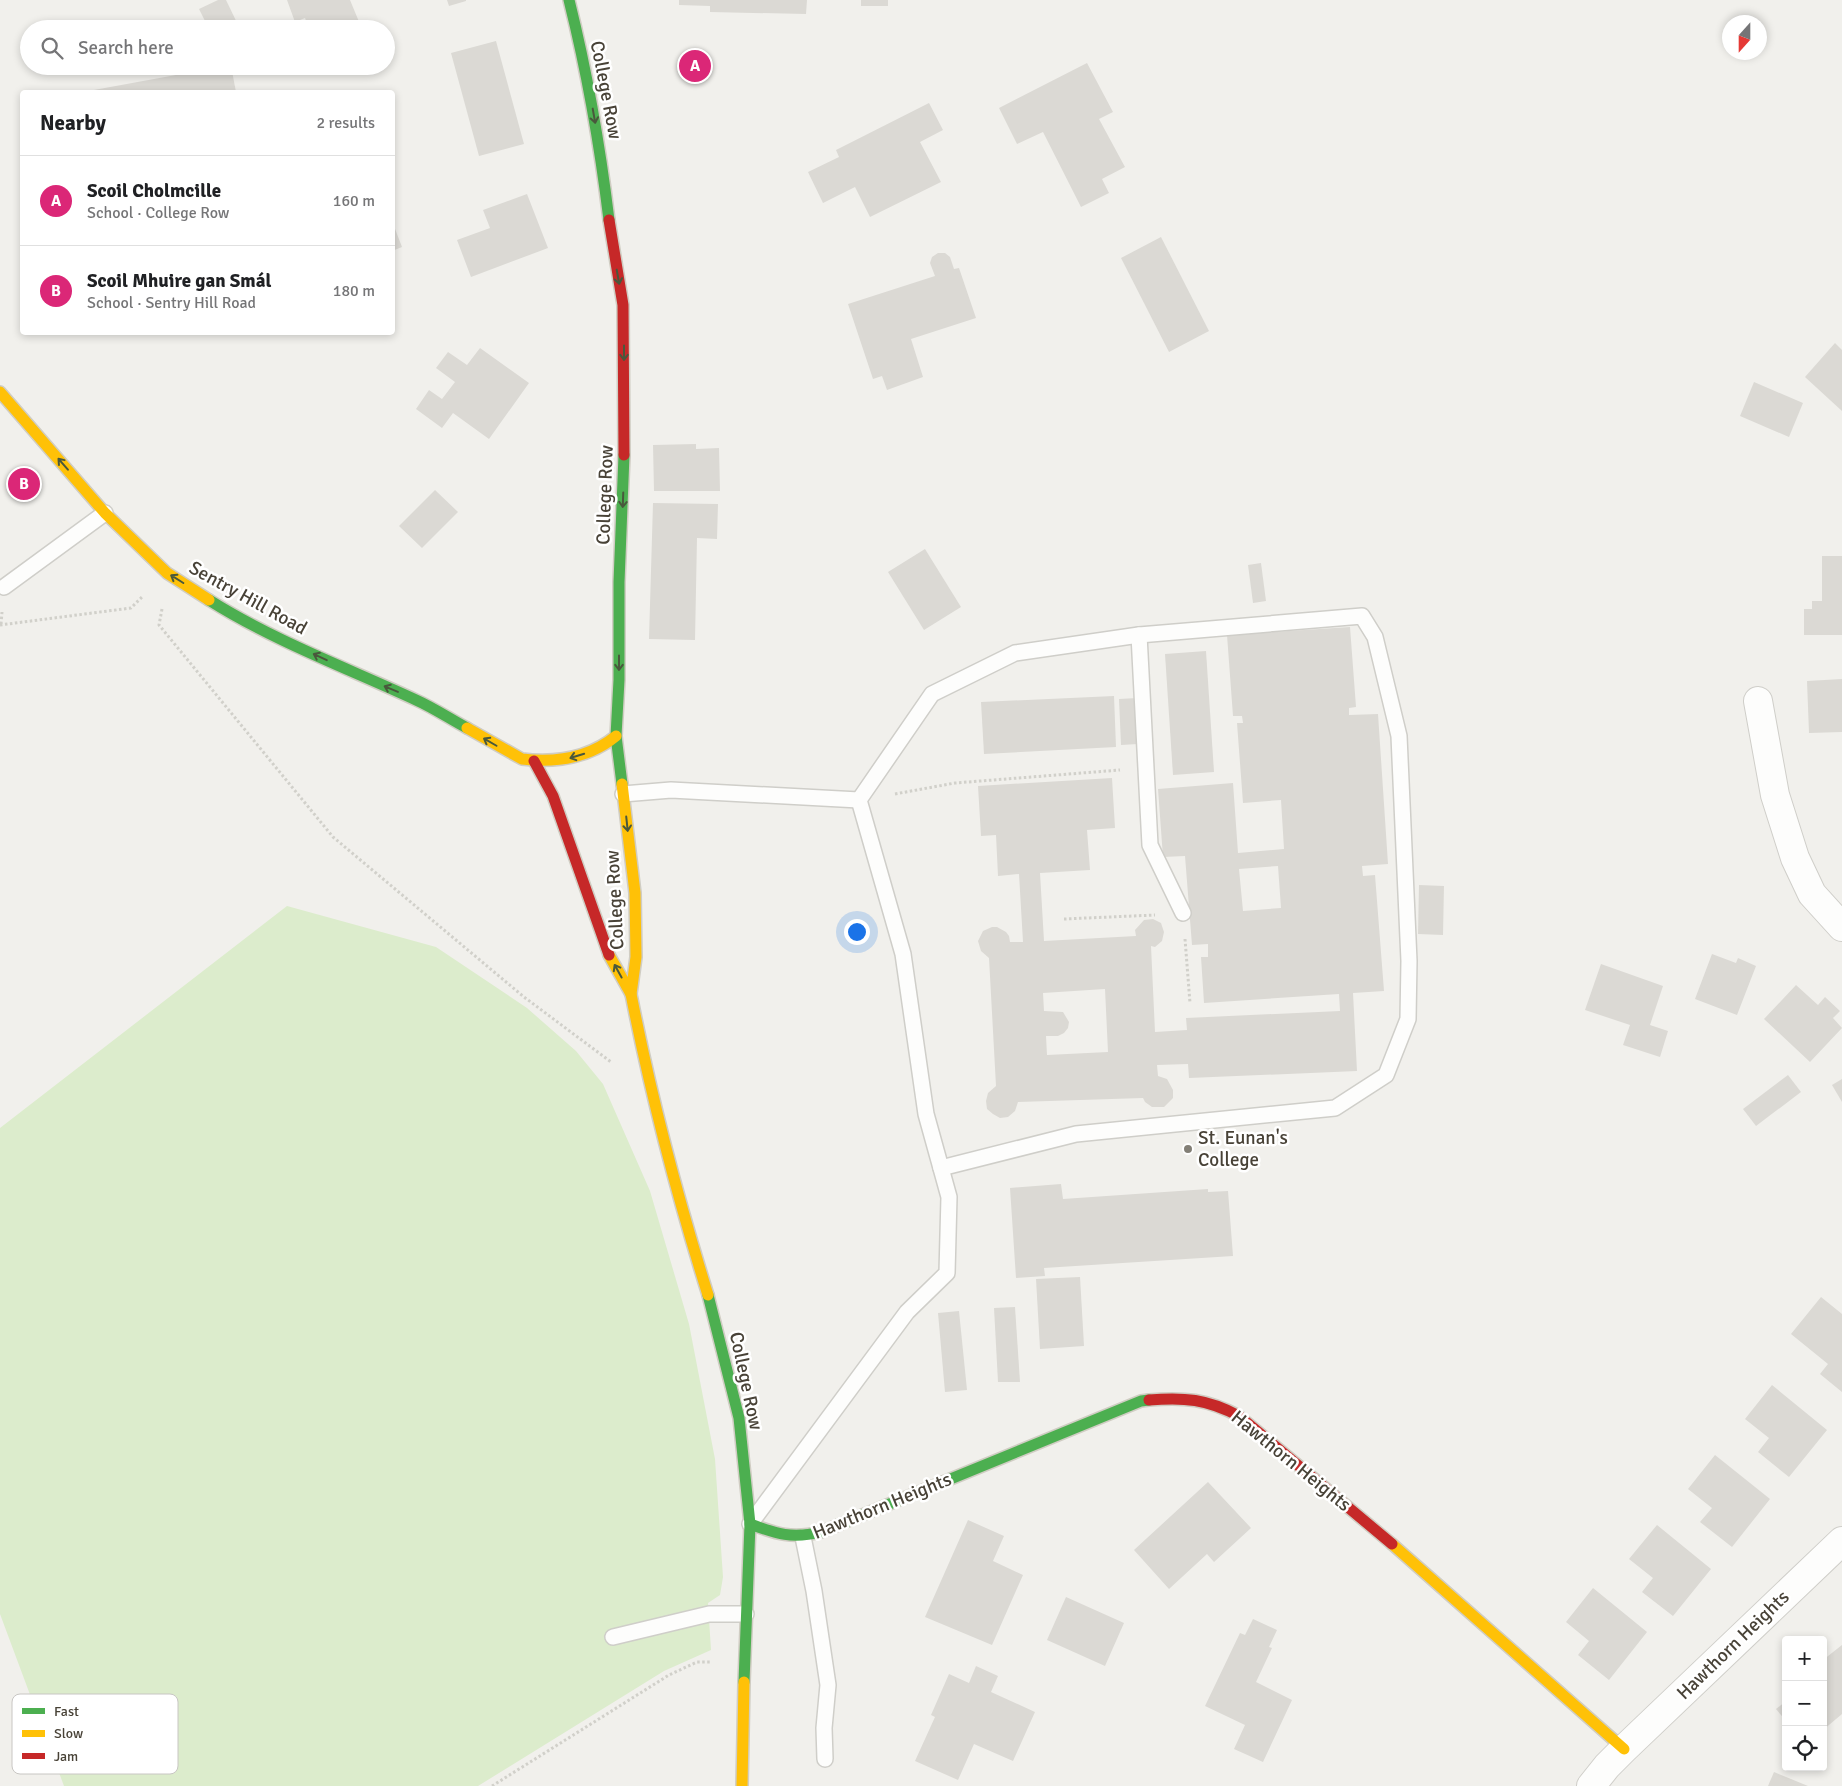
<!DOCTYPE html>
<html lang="en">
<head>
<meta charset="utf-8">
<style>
  :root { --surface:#fff; --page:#f2f2f2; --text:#202124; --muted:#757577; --line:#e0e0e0; --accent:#db2777 }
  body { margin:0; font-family:Signika,sans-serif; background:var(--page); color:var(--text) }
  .controls { position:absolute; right:15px; bottom:15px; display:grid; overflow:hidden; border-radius:5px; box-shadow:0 2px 8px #0003 }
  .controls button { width:45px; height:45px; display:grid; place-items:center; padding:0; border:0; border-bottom:1px solid var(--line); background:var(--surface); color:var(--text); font:25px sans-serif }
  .compass { position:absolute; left:1722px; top:15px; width:45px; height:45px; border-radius:50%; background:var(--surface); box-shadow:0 2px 8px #0003; rotate:201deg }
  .you { position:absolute; left:856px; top:931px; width:18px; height:18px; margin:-12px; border:4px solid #fff; border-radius:50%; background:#1a73e8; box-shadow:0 0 0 8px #1a73e833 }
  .badge { display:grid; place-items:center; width:32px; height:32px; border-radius:50%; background:var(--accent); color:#fff; font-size:16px; font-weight:700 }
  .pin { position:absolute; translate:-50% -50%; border:2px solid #fff; box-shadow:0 1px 5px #0006 }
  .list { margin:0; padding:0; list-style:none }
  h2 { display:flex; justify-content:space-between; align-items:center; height:65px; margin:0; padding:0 20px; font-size:21px }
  h2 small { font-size:16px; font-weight:400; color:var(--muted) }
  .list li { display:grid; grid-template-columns:32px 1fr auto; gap:15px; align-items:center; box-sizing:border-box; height:90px; padding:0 20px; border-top:1px solid var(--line) }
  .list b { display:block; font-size:19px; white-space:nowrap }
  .list p { margin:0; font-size:16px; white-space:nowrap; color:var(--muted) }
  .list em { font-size:16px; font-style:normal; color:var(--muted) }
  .icon { flex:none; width:28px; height:28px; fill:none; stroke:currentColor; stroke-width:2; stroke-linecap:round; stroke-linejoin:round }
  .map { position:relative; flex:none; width:1842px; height:1786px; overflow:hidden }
  .search { position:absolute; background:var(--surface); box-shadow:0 2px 8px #0003; left:20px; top:20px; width:375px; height:55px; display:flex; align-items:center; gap:12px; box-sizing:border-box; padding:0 18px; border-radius:28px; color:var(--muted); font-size:19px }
  .panel { position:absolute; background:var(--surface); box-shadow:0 2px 8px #0003; left:20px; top:90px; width:375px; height:245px; border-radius:5px }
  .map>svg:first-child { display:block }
</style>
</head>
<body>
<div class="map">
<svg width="1842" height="1786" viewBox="0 0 1842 1786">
  <rect width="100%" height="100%" fill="#f1f0ec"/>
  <path fill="#dceccc" d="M287,906L436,947L527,1008L576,1051L603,1084L650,1191L689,1324L715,1459L723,1577L720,1595L708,1603L711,1650L664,1671L478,1786H64L0,1614V1128Z"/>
  <g fill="#dbd9d4" fill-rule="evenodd">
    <path d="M218,0H226L240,29H209L199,9Z"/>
    <path d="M287,0H350L362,29H309L305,18L295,22Z"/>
    <path d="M447,0H466V1L449,6Z"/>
    <path d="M679,0H807L806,14L710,12V6L679,5Z"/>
    <rect x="861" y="0" width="27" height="6"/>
    <path d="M496,41L524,144L479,156L451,53Z"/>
    <path d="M1087,63L1113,112L1099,119L1125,167L1102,179L1109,193L1081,207L1043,132L1017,144L999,108Z"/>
    <path d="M225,66H231L236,92H83Z"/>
    <path d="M929,103L943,130L920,142L941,182L870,217L855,187L823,203L808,172L839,157L836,150Z"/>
    <path d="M527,194L548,248L471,277L457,240L490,228L483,210Z"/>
    <path d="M392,221L402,247L392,251Z"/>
    <path d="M1161,237L1209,331L1169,352L1121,258Z"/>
    <path d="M938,253H945L950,257L954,269L959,268L976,318L911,339L923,377L887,390L882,376L873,379L848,304L935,276L930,263L932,257Z"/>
    <path d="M1835,343L1842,350V411L1805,377Z"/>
    <path d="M480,348L529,383L489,439L453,413L442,428L416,409L429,390L442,399L455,382L436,368L448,352L467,365Z"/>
    <path d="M1754,382L1803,403L1789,437L1740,416Z"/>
    <path d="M696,444V449L719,448L720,491H654L653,445Z"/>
    <path d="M435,490L458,512L422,548L399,526Z"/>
    <path d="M653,503L718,504L717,539L697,538L695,640L649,639Z"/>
    <path d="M925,549L961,607L924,630L888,572Z"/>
    <path d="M1822,556H1842V635H1804V609H1812V601H1822Z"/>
    <path d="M1261,563L1266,601L1253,603L1248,565Z"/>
    <path d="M1350,627L1356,707L1349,708V715L1378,714L1388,864L1362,866L1363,876L1375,875L1384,991L1353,993L1357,1071L1189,1078L1188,1064L1157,1065L1158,1076L1167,1079L1173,1090V1098L1164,1107H1152L1145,1102L1143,1098L1018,1102L1015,1111L1008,1117L1000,1118L993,1114L987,1109L986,1101L988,1093L996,1086L989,958L981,951L978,941L983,931L992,927H997L1006,932L1009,936L1010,942H1023L1019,874L998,876L996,835L981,836L978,786L1112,778L1115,828L1087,830L1090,870L1040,873L1044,941L1136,936L1135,930L1144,920L1153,919L1161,923L1164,932L1162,941L1155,947L1151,946L1155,1032L1187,1030L1186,1018L1340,1011L1339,994L1204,1003L1201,957H1208V944L1192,945L1185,856L1163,857L1158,789L1233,783L1238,853L1284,849L1281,800L1243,803L1237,723H1243L1242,716H1233L1227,635ZM1278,866L1281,908L1243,911L1239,869ZM1105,989L1108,1052L1047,1055L1046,1036H1058L1064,1033L1068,1028L1069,1022L1063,1012L1044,1011L1043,993Z"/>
    <path d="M1206,651L1214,772L1173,775L1165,654Z"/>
    <path d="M1842,679V732L1809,733L1807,681Z"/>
    <path d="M1114,696L1116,747L984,754L981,702Z"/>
    <path d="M1137,698L1138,744L1121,745L1119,699Z"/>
    <path d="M1419,885L1444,886L1443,935L1418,934Z"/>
    <path d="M1712,954L1736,963L1738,958L1756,966L1737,1015L1695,999Z"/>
    <path d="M1601,964L1663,986L1650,1025L1668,1031L1660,1057L1623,1045L1630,1025L1585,1010Z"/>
    <path d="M1796,985L1818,1005L1825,997L1840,1011L1833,1018L1842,1028L1810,1062L1764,1019Z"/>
    <path d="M1788,1075L1801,1092L1756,1126L1743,1109Z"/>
    <path d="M1842,1079V1102L1832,1085Z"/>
    <path d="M1061,1184L1063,1199L1208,1189V1192L1228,1191L1233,1256L1044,1268L1045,1276L1016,1278L1010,1188Z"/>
    <path d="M1080,1277L1084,1346L1040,1349L1036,1279Z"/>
    <path d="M1821,1297L1842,1314V1392L1820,1374L1828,1364L1791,1334Z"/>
    <path d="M1015,1307L1020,1382H998L994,1308Z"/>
    <path d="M959,1311L967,1390L945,1392L938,1313Z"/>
    <path d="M1772,1385L1827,1430L1789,1477L1758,1452L1769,1438L1745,1419Z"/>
    <path d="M1715,1455L1770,1499L1732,1547L1700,1522L1712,1508L1688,1489Z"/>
    <path d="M1208,1482L1251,1528L1214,1562L1207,1554L1169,1589L1134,1550Z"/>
    <path d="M968,1520L1004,1536L993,1561L1023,1575L992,1645L925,1617Z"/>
    <path d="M1657,1525L1711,1569L1673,1616L1642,1592L1653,1578L1629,1559Z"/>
    <path d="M1593,1588L1647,1632L1609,1680L1578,1655L1589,1641L1566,1622Z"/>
    <path d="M1066,1597L1124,1623L1105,1666L1047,1640Z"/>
    <path d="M1253,1619L1277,1630L1269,1647L1272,1648L1256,1682L1292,1700L1263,1762L1234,1749L1245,1725L1205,1706L1240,1633L1245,1635Z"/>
    <path d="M1842,1645V1714L1823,1730V1671L1827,1668L1823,1664V1660Z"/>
    <path d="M976,1666L998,1676L991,1692L1035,1712L1013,1761L974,1744L958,1780L915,1761L935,1717L931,1715L949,1674L969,1683Z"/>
    <path d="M1786,1701V1721L1776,1709Z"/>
    <path d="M1774,1772L1808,1786H1768Z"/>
  </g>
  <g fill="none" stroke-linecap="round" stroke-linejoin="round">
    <defs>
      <g id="lane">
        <path d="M4,587L105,513"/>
        <path d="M623,794L671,790L859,800"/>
        <path d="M941,1168L1076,1134L1335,1108L1386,1075L1408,1019L1409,961L1399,736L1375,637L1362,616L1139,635"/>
        <path d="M750,1524L907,1312L947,1273L949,1197L926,1114L903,954L859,800L932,694L1015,653L1139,635L1150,845L1183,913"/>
        <path d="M803,1537L814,1591L828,1685L824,1728L825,1759"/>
        <path d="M613,1637L709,1614H746"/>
      </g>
      <g id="street">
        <path d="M1758,701L1775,795L1795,858L1812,894L1842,927"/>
        <path d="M1591,1786L1607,1766L1624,1749L1842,1541"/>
      </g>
      <g id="fast">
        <path d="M569,0C587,72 600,146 609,220"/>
        <path d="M209,600C274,641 347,668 416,700C434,708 450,719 467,728"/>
        <path d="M622,784L616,736L619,680V582L624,455"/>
        <path d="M708,1295L739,1418L750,1524L744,1682"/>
        <path d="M750,1524C777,1534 792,1539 821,1532L1141,1401L1149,1400"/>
      </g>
      <g id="slow">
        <path d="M0,392L105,513L167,573L209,600"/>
        <path d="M467,728L522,759C556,763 589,758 616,736"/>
        <path d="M609,955L631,994L636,957L635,893L622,784"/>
        <path d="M631,994C651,1096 677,1196 708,1295"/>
        <path d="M1392,1544L1624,1749"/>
        <path d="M742,1786L744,1682"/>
      </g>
      <g id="jam">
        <path d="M609,220L623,305L624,455"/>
        <path d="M534,761L553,796L609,955"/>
        <path d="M1149,1400C1184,1397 1207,1399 1239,1416L1392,1544"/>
      </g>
    </defs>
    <use href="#lane" stroke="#cfcec9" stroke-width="18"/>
    <use href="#street" stroke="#cfcec9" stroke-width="30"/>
    <use href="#fast" stroke="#d0cdc3" stroke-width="14"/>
    <use href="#slow" stroke="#d0cdc3" stroke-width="14"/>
    <use href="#jam" stroke="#d0cdc3" stroke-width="14"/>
    <g stroke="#d1d0ca" stroke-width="3" stroke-dasharray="2.5 2.5" stroke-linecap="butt">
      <path d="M162,609L159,625L333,837L524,997L611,1062"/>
      <path d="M1,624L2,612"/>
      <path d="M0,625L131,608L143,596"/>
      <path d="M895,794L955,783L1120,770"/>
      <path d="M1064,919L1155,915"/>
      <path d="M1185,939L1190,1003"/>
      <path d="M492,1786L669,1675L697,1662H712"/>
    </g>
    <use href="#lane" stroke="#fdfdfc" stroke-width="15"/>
    <use href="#street" stroke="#fdfdfc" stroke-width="28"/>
    <use href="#fast" stroke="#4caf50" stroke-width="11"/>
    <use href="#slow" stroke="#ffc107" stroke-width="11"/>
    <use href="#jam" stroke="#c62828" stroke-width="11"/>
  </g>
  <defs><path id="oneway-shaft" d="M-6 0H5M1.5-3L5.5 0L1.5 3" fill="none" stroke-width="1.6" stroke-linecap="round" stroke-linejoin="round" transform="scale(1.25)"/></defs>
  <g stroke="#49583c">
    <use href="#oneway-shaft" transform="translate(594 116) rotate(80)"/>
    <use href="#oneway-shaft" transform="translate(618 277) rotate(80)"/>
    <use href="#oneway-shaft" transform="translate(624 353) rotate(90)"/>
    <use href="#oneway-shaft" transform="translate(63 464) rotate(-131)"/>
    <use href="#oneway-shaft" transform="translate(623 500) rotate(92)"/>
    <use href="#oneway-shaft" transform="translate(177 579) rotate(-148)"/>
    <use href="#oneway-shaft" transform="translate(320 657) rotate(-155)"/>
    <use href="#oneway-shaft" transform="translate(619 663) rotate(90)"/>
    <use href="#oneway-shaft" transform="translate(391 689) rotate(-157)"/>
    <use href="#oneway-shaft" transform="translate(490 742) rotate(-150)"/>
    <use href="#oneway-shaft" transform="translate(577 756) rotate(163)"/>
    <use href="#oneway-shaft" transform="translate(627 824) rotate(84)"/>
    <use href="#oneway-shaft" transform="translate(618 971) rotate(-119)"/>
  </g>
  <circle fill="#837f76" stroke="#fff" stroke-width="2" cx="1188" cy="1149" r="5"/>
  <g text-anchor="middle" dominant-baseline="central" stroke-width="5" stroke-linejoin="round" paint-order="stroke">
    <g font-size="19" fill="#484237" stroke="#fff">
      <text transform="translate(606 90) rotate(79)">College Row</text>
      <text transform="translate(605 495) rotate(-88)">College Row</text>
      <text transform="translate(248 598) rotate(29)">Sentry Hill Road</text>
      <text transform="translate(615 900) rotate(-93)">College Row</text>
      <text transform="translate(746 1381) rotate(78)">College Row</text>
      <text transform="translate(1291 1461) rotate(39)">Hawthorn Heights</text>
      <text transform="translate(882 1506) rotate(-22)">Hawthorn Heights</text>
      <text transform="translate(1733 1645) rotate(-44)">Hawthorn Heights</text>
    </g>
    <g font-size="19" fill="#484237" stroke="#fff" text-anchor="start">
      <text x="1198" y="1138">St. Eunan's<tspan x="1198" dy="22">College</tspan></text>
    </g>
  </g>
  <rect x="12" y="1694" width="166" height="80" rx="8" fill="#fff" stroke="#c8c6c3" stroke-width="1"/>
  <rect x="22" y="1708" width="23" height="6" fill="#4caf50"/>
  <rect x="22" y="1730" width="23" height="7" fill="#ffc107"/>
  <rect x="22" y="1753" width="23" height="6" fill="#c62828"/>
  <g font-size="14" fill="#484237">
    <text x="54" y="1716">Fast</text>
    <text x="54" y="1738">Slow</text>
    <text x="54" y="1761">Jam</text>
  </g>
</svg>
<div class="controls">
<button>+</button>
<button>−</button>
<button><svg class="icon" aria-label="locate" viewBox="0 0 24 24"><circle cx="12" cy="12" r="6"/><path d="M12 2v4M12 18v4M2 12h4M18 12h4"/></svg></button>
</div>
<svg class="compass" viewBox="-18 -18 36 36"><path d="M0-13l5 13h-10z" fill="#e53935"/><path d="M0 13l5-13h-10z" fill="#757577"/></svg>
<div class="you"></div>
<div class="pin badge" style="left:695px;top:66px">A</div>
<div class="pin badge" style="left:24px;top:484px">B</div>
<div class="search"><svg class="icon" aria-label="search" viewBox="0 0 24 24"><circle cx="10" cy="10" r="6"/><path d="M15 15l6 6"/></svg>Search here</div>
<section class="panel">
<h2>Nearby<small>2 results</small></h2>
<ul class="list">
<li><span class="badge">A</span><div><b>Scoil Cholmcille</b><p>School · College Row</p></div><em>160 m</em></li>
<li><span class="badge">B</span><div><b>Scoil Mhuire gan Smál</b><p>School · Sentry Hill Road</p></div><em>180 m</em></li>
</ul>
</section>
</div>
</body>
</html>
